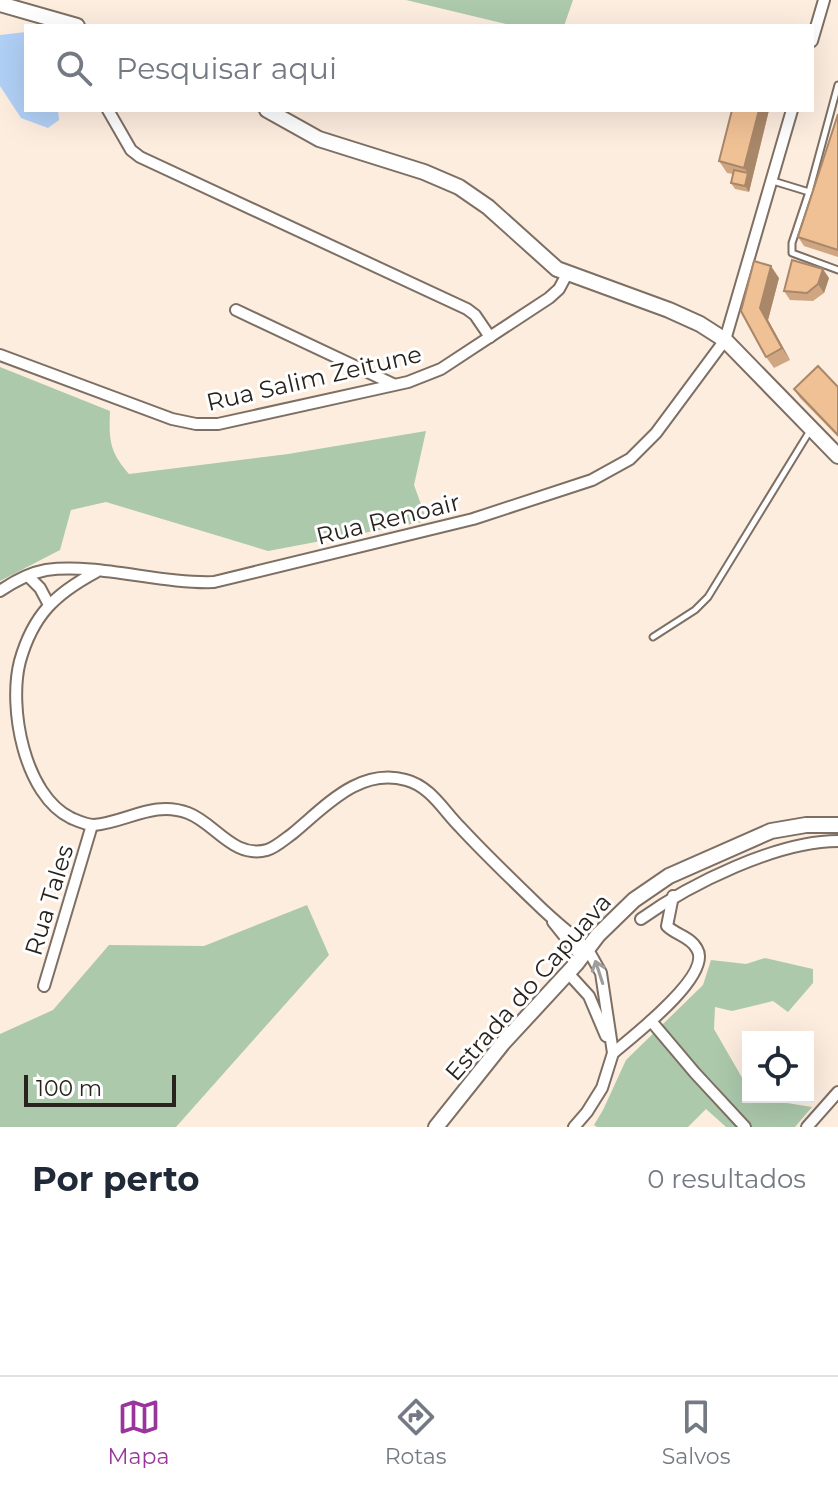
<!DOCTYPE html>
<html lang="pt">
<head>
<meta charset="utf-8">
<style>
  :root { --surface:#fff; --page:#f2f2f3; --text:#1f2937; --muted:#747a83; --line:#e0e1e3; --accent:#99359b }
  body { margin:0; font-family:Montserrat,sans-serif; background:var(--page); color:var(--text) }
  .controls { position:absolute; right:24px; bottom:24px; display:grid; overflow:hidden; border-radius:0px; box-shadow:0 8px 32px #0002 }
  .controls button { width:72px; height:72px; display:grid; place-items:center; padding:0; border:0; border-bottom:2px solid var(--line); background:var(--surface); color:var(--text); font:40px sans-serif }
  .scale { position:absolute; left:24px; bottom:20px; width:152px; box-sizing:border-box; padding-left:8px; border:4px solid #29231e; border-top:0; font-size:22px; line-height:28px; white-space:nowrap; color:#29231e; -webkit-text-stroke:6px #fff; paint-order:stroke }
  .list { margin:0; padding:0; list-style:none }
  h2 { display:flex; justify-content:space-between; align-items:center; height:104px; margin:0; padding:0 32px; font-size:34px }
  h2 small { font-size:26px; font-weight:400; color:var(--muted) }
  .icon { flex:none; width:44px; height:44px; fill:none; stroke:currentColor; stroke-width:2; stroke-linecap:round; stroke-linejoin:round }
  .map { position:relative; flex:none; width:838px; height:1127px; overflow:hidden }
  .search { position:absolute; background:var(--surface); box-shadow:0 8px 32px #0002; left:24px; right:24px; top:24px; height:88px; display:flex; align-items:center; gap:20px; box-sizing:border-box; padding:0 28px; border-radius:0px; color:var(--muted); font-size:30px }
  .sheet { height:248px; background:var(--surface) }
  nav { display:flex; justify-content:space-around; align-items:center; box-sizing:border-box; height:112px; border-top:2px solid var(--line); background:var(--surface); font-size:22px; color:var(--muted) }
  nav a { display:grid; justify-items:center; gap:4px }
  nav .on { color:var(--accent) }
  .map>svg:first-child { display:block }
</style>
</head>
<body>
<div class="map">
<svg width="838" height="1127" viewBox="0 0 838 1127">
  <rect width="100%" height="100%" fill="#fdeddf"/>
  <g fill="#acc9ac">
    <path d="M406,0H573L564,26H514Z"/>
    <path d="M0,367L110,411C109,440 109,451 129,474L288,454L426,431L414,485L427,521L268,551L106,502L71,510L60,550L0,581Z"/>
    <path d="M307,905L329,955L176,1127H0V1034L53,1010L109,945L204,946Z"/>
    <path d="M765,958L813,969V983L788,1012L773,1001L732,1011L715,1007L714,1029L748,1088V1097H763L768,1100L812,1107L795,1127H726L706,1109L688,1127H597L594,1125L603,1110L626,1060L703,985L711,960L746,964Z"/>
  </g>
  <path fill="#b1d0f6" d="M26,32V110H58L59,120L48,128L21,118L0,86V35Z"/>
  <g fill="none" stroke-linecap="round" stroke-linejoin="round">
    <defs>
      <g id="lane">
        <path d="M773,181L809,192L838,85"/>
        <path d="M809,192L792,243V253L838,270"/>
        <path d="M653,637L695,610L708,597L811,429"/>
      </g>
      <g id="street">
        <path d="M812,41L824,0"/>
        <path d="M108,110L131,150L140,157L467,309L475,315L490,337"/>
        <path d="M236,310L393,384"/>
        <path d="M0,355L172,419L196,424H218L408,382L441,369L549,298L559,289L567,274"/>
        <path d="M96,572C55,594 33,615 20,661C8,707 24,795 71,818C78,821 86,825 94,825C127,822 154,800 188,813C215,823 233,859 267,850C275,848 285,839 292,834C325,807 359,767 406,780C430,786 444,811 460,827C485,854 511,879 537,904C553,920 570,933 587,948L601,973L613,1053L602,1088L587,1112L574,1127"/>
        <path d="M28,576L40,588L48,603"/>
        <path d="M0,591C13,582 30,573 46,570C98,563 160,584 214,582L473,519L592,480L630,459L656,433L725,340L792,110"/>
        <path d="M641,919C690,884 777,841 838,841"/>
        <path d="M553,922L581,957"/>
        <path d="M568,973L589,996L606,1036"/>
        <path d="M44,986L92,825"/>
        <path d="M651,1021L695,1073L745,1127"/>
        <path d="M613,1053C632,1037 713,975 697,949C691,937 676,935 667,926L673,896"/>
        <path d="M807,1127L838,1092"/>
      </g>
      <g id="secondary">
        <path d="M0,4L77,26"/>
        <path d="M267,110L319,139L424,172L459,187L488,207L557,269L669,310L700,324L725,340L838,456"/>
        <path d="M436,1127L503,1043L576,964L598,935L634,900L669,876L771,831L806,825H838"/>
      </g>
    </defs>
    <use href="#lane" stroke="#7d6f63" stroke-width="9"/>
    <use href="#street" stroke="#7d6f63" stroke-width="14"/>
    <use href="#secondary" stroke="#7d6f63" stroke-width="18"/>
    <use href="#lane" stroke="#fff" stroke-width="5"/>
    <use href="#street" stroke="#fff" stroke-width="10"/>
    <use href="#secondary" stroke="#fff" stroke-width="14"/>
  </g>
  <g fill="#cfa681">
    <path d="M732,110H769L749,192L735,189L731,183L733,174L727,173L719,161Z"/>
    <path d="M838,114V257L804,246L798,237Z"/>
    <path d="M779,278L768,320L790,360L774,368L766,357L741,311Z"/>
    <path d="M829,278L824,293L813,301L790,300L784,291Z"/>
    <path d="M838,387V437L800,398L794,389Z"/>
  </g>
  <g fill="#a98769">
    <path d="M759,110H769L749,192L745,186L748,173L744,168Z"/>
    <path d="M771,266L779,278L768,320L790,360L782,348L760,308Z"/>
    <path d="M823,269L829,278L824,293L818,284Z"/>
  </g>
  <g fill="#f1c196" stroke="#a98769" stroke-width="2">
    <path d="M732,110H759L744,168L719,161Z"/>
    <path d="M838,114V250L798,237Z"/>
    <path d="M734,170L748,173L745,186L731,183Z"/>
    <path d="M792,260L823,269L818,284L807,293L784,291Z"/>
    <path d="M754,261L771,266L760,308L782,348L766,357L741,311Z"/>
    <path d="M818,366L838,387V435L794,389Z"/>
  </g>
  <defs><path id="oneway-shaft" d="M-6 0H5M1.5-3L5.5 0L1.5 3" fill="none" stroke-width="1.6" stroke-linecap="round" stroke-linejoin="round" transform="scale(2)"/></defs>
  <use stroke="#9f9c9a" href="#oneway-shaft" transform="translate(599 972) rotate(-108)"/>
  <g text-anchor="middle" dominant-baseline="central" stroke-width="6" stroke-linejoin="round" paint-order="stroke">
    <g font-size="24" fill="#29231e" stroke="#fff">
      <text transform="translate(314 378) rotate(-13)">Rua Salim Zeitune</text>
      <text transform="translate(388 519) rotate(-14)">Rua Renoair</text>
      <text transform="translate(49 900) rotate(-73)">Rua Tales</text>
      <text transform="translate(528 987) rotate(-49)">Estrada do Capuava</text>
    </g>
  </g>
</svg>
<div class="controls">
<button><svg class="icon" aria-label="locate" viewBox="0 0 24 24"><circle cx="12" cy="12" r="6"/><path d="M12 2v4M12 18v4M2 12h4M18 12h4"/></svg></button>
</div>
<div class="scale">100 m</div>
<div class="search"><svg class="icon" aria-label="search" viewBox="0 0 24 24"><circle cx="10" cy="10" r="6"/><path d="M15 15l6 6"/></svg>Pesquisar aqui</div>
</div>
<section class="sheet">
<h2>Por perto<small>0 resultados</small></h2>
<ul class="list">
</ul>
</section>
<nav>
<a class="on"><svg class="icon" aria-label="map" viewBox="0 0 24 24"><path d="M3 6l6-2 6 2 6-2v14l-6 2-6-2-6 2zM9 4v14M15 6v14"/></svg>Mapa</a>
<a><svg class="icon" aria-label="directions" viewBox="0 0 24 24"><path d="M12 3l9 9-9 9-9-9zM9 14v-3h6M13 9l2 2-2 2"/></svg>Rotas</a>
<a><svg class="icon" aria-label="saved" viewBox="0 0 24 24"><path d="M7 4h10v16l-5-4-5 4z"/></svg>Salvos</a>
</nav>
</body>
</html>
